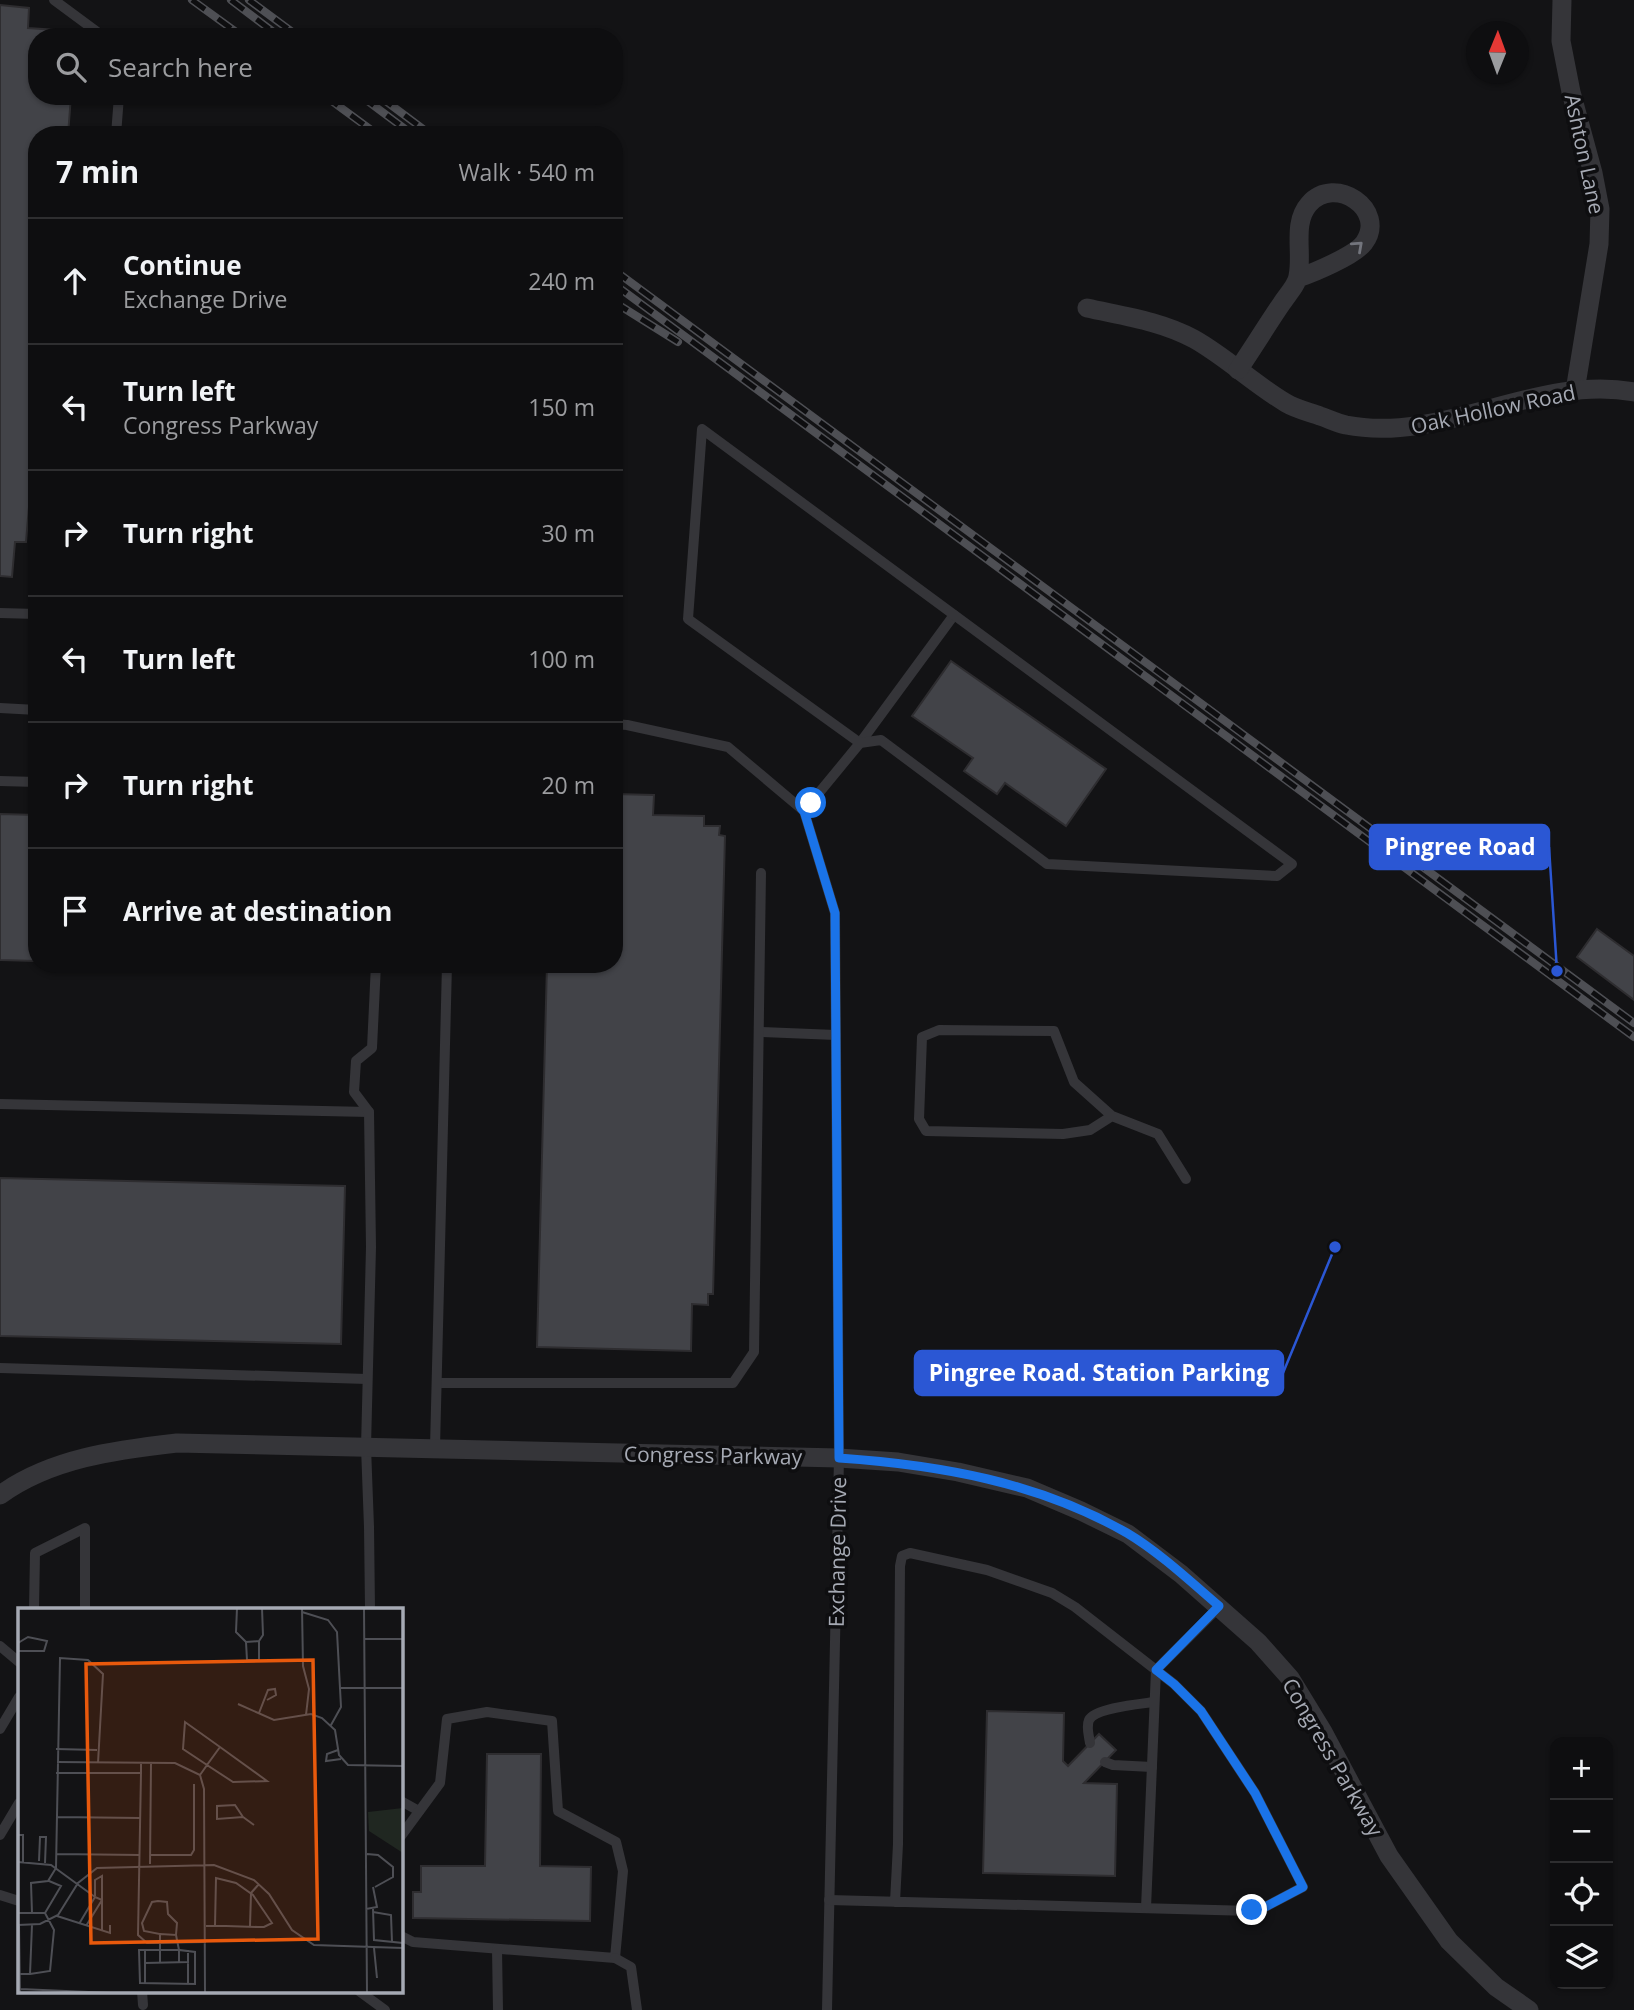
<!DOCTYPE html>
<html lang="en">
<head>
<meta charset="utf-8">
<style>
  :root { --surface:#0e0e10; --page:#171719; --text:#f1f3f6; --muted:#9b9c9f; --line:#2e2e30 }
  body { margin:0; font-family:"Open Sans",sans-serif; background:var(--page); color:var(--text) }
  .controls { position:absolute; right:21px; bottom:21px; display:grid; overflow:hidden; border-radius:14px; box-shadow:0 2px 5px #0004 }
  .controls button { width:63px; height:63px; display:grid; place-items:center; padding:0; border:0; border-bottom:2px solid var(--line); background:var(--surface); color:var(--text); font:35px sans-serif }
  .compass { position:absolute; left:1466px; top:21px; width:63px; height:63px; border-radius:50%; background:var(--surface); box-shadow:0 2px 5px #0004; rotate:1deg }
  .stop { position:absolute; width:21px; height:21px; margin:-16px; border:5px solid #1a73e8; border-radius:50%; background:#fff }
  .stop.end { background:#1a73e8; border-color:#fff; box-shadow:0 2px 7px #0008 }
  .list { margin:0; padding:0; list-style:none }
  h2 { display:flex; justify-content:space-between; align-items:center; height:91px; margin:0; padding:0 28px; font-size:30px }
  h2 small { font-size:23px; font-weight:400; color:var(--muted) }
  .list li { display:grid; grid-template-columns:46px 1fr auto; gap:21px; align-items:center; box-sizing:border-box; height:126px; padding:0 28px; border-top:2px solid var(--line) }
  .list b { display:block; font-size:26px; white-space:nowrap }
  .list p { margin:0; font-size:23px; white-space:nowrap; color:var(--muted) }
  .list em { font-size:23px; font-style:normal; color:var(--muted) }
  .icon { flex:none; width:38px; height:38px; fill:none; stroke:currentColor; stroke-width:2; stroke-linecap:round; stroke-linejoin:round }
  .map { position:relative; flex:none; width:1634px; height:2010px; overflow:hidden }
  .search { position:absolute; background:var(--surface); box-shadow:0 2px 5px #0004; left:28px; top:28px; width:595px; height:77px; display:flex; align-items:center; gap:18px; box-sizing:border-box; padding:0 24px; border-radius:28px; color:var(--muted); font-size:26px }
  .panel { position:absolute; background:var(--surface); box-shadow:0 2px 5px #0004; left:28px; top:126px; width:595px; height:847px; border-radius:28px }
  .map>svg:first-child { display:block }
</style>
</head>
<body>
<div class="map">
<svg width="1634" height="2010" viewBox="0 0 1634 2010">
  <rect width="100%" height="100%" fill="#131315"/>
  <g fill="#424348" stroke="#2e2d30" stroke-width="2">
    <path d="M0,5L29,8L28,28L57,30V37H37V96H71L68,135H37V508L29,507L26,542H15L12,577L0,576Z"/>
    <path d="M951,661L1106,769L1066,826L1005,783L997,794L964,771L973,758L912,716Z"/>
    <path d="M614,794L654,795L653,815L704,816V826H720L719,835L725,836L713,1294H708V1305L692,1304L691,1351L537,1347L547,964H614Z"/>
    <path d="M0,814L37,815V961L0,960Z"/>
    <path d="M1597,929L1634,956V1000L1577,957Z"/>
    <path d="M192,964H363V968Z"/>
    <path d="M0,1178L345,1186L341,1344L0,1336Z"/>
    <path d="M987,1711L1064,1713L1063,1761L1068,1766L1099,1734L1116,1750L1084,1783L1117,1784L1115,1876L983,1873Z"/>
    <path d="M487,1754H541L540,1866L591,1867L590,1921L413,1918V1892H421V1866H485Z"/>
  </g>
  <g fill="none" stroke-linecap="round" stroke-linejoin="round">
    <g stroke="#353539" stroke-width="10">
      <path d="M54,0L104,37"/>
      <path d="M116,135L119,96"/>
      <path d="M0,613L37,614"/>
      <path d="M0,708L37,710"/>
      <path d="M614,724L627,725L728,747L804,811L835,913L839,1458L827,2010"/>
      <path d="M860,743L954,615"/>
      <path d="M0,781L37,782"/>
      <path d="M804,811L860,743L688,619L702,429L1292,864L1277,876L1047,864L881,740L860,743"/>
      <path d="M759,1032L836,1035"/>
      <path d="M0,1104L369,1112"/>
      <path d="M1112,1116L1074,1082L1054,1031L939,1030L922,1037L919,1119L926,1131L1063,1134L1090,1130L1112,1116L1158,1134L1186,1179"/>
      <path d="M0,1368L367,1379"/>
      <path d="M437,1383H733L754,1352L761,873"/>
      <path d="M435,1448L447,964"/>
      <path d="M34,1609L35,1553L85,1528V1609"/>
      <path d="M370,1609L369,1527L366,1447L371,1247L369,1112L354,1092L356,1061L372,1048L376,964"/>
      <path d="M0,1646L19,1662"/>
      <path d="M0,1729L19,1697"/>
      <path d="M1090,1743C1089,1736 1086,1727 1089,1720C1095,1708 1140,1704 1154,1702"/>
      <path d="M1105,1762L1113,1765L1152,1767"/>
      <path d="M401,1801L419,1811"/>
      <path d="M0,1835L19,1803"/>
      <path d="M401,1836L440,1783L447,1719L487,1712L552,1721L558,1811L616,1842L623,1871L615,1958L413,1942L401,1936"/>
      <path d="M0,1895L19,1901"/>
      <path d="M829,1900L1252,1911L1265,1907L1303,1887L1255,1793L1201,1711L1174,1684L1075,1607L1052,1593L987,1570L910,1553L902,1556L900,1566L898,1844L895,1902"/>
      <path d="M1146,1908L1156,1670L1219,1607"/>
      <path d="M497,1949L498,2010"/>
      <path d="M615,1958L631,1967L637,2010"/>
      <path d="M142,1991L143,2005"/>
      <path d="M359,1991L385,2010"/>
    </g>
    <g stroke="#353539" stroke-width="19">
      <path d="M1562,0L1561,41L1571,92L1593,173L1600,209L1599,244L1575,391"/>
      <path d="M1087,308C1123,316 1161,321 1194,339C1226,357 1254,384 1286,403C1296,409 1309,412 1320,416C1329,419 1337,423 1346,425C1444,444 1536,374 1634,392"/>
      <path d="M1238,370C1253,348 1267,325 1282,303C1287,295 1297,285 1298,276C1303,253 1292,223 1309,204C1335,174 1388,210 1364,243C1354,256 1313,273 1298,278"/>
      <path d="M0,1495C51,1458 116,1450 177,1443L839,1458L898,1462L958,1472L1027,1488L1081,1511L1128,1534L1181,1574L1258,1642L1290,1678L1323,1732L1389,1856L1449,1941L1496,1987L1529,2010"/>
    </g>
    <defs>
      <g id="rail">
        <path d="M192,0L243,37"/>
        <path d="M231,0L280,37"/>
        <path d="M249,0L299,37"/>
        <path d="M325,96L378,135"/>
        <path d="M361,96L413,135"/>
        <path d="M379,96L431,135"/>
        <path d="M614,270L1634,1023"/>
        <path d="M614,284L1634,1037"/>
        <path d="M614,302L678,342"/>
      </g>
    </defs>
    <use href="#rail" stroke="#4e4f54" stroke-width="8"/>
    <use href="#rail" stroke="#0e0e10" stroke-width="5" stroke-dasharray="16" stroke-linecap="butt"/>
  </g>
  <defs><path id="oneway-chevron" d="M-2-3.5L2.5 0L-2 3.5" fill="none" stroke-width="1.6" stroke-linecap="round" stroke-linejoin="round" transform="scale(1.75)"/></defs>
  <use stroke="#73757d" href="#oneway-chevron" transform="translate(1358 246) rotate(-42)"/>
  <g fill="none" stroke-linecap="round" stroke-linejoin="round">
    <path stroke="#1a73e8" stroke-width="9" d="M811,803L804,811L835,913L839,1458C940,1465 1038,1482 1127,1533C1159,1552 1191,1582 1219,1606L1156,1670L1174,1684L1201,1711L1255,1793L1303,1887L1265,1907L1252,1910"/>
  </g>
  <g text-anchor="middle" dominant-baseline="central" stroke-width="7" stroke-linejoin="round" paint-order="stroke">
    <g font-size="21" fill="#a6aab4" stroke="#0e0e10">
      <text transform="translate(1585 154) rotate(78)">Ashton Lane</text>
      <text transform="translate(1493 409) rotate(-12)">Oak Hollow Road</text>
      <text transform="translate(713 1455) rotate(1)">Congress Parkway</text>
      <text transform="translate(837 1552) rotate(-89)">Exchange Drive</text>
      <text transform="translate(1333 1757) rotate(60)">Congress Parkway</text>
    </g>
  </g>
  <g transform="translate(18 1608)">
    <rect width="385" height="385" fill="#131315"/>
    <path d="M385,200V245L351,223L350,204Z" fill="#202721"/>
    <path fill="none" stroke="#4e4f55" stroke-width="2" d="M219,0L218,24L228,34L241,33L245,27L244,0M284,0L285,58L291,81L288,107M346,0L349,385M284,4L310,12L319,24L323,99L313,117M346,31H385M228,34L229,52H241V33M0,35L10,29L29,33L26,43H0M323,80H385M220,96L256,112L293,106L304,110L317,122L321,147L330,157L385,158M241,105L250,82L257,81L258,87L249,92M38,141L79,142M320,142L309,146L308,153L323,151M39,154L157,155L182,167L186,181L187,385M38,165H123V155M123,165L120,327L129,335L188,334M182,167L189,157L165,141L167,114L202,139L249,173L215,174L189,157L202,139M39,209L122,210M225,209L217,197L199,198V211L225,209L236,217M0,227H5V254M38,246L122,247M349,246L360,247L375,259V269L357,279M132,247H173L176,242V176M21,253L22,229H28L27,255M0,254L33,257L77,289M132,256L133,155M84,292V322M348,301L359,299L355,279M355,301L356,332L385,335M355,304L373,307L374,334M0,305H27L36,322L32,363L12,366M14,305L13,275L30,273L38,260L42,50L70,52L85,66L80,155M27,305L43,278L31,273M39,308L92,325V317M61,316L77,289L84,292V268L77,272V288M0,317L22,316L40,307L60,275L79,260L196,257L236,272L251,286L274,322L296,337L385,340M1,317L2,385M68,318L84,292M188,318H208L240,319H246L254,315L235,287L218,275L198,270L197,318M232,318L233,285L241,276M142,326L158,327L159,315L150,306L149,294L140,293L134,294L124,315L126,323L142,326V342H161L158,327M356,340L359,370M127,342V376M142,354V342H121L122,375L177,376V344L161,342V354M127,355L170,354V342M0,366H12L14,317M170,376V354M2,381L94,385"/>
    <path fill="#e8590c" fill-opacity="0.15" stroke="#e8590c" stroke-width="3.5" d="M295,52L300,331L73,335L68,56Z"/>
    <rect width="385" height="385" fill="none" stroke="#a6aab4" stroke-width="3.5"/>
  </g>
  <path fill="none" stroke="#2b57d4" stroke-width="2.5" d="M1557 971L1549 847M1335 1247L1283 1373"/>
  <g fill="#2b57d4" stroke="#0e0e10" stroke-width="2.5">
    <circle cx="1557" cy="971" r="7"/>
    <circle cx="1335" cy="1247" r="7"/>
  </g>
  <g fill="#2b57d4" stroke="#2b57d4" stroke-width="2.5">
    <rect x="1370" y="825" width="179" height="44" rx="7"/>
    <rect x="915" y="1351" width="368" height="44" rx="7"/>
  </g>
  <g font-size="23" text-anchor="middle" font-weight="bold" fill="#fff">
    <text x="1460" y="855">Pingree Road</text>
    <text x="1099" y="1381">Pingree Road. Station Parking</text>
  </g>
</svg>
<div class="controls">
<button>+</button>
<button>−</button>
<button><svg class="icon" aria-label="locate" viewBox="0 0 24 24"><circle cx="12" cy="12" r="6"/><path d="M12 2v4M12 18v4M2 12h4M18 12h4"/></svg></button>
<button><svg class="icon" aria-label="layers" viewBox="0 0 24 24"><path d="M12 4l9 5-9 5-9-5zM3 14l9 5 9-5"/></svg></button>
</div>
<svg class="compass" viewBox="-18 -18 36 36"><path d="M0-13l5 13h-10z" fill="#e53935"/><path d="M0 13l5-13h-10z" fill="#9b9c9f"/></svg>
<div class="stop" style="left:811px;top:803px"></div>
<div class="stop end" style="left:1252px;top:1910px"></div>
<div class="search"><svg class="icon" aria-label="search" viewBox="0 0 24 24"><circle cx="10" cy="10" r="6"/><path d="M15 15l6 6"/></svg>Search here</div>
<section class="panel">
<h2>7 min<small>Walk · 540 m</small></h2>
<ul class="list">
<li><svg class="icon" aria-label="ahead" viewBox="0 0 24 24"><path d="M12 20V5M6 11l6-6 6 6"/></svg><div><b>Continue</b><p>Exchange Drive</p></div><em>240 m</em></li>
<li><svg class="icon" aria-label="left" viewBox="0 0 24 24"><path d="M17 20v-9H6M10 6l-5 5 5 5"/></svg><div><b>Turn left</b><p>Congress Parkway</p></div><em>150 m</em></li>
<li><svg class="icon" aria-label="right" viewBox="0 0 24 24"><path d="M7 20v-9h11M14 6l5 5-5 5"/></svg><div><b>Turn right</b></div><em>30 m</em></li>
<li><svg class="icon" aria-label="left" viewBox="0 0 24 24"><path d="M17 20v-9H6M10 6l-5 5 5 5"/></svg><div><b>Turn left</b></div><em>100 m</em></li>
<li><svg class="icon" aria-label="right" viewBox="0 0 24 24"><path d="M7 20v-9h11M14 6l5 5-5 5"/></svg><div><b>Turn right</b></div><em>20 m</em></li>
<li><svg class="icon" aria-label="arrive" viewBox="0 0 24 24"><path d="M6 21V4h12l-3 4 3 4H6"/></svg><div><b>Arrive at destination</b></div></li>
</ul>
</section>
</div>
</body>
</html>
